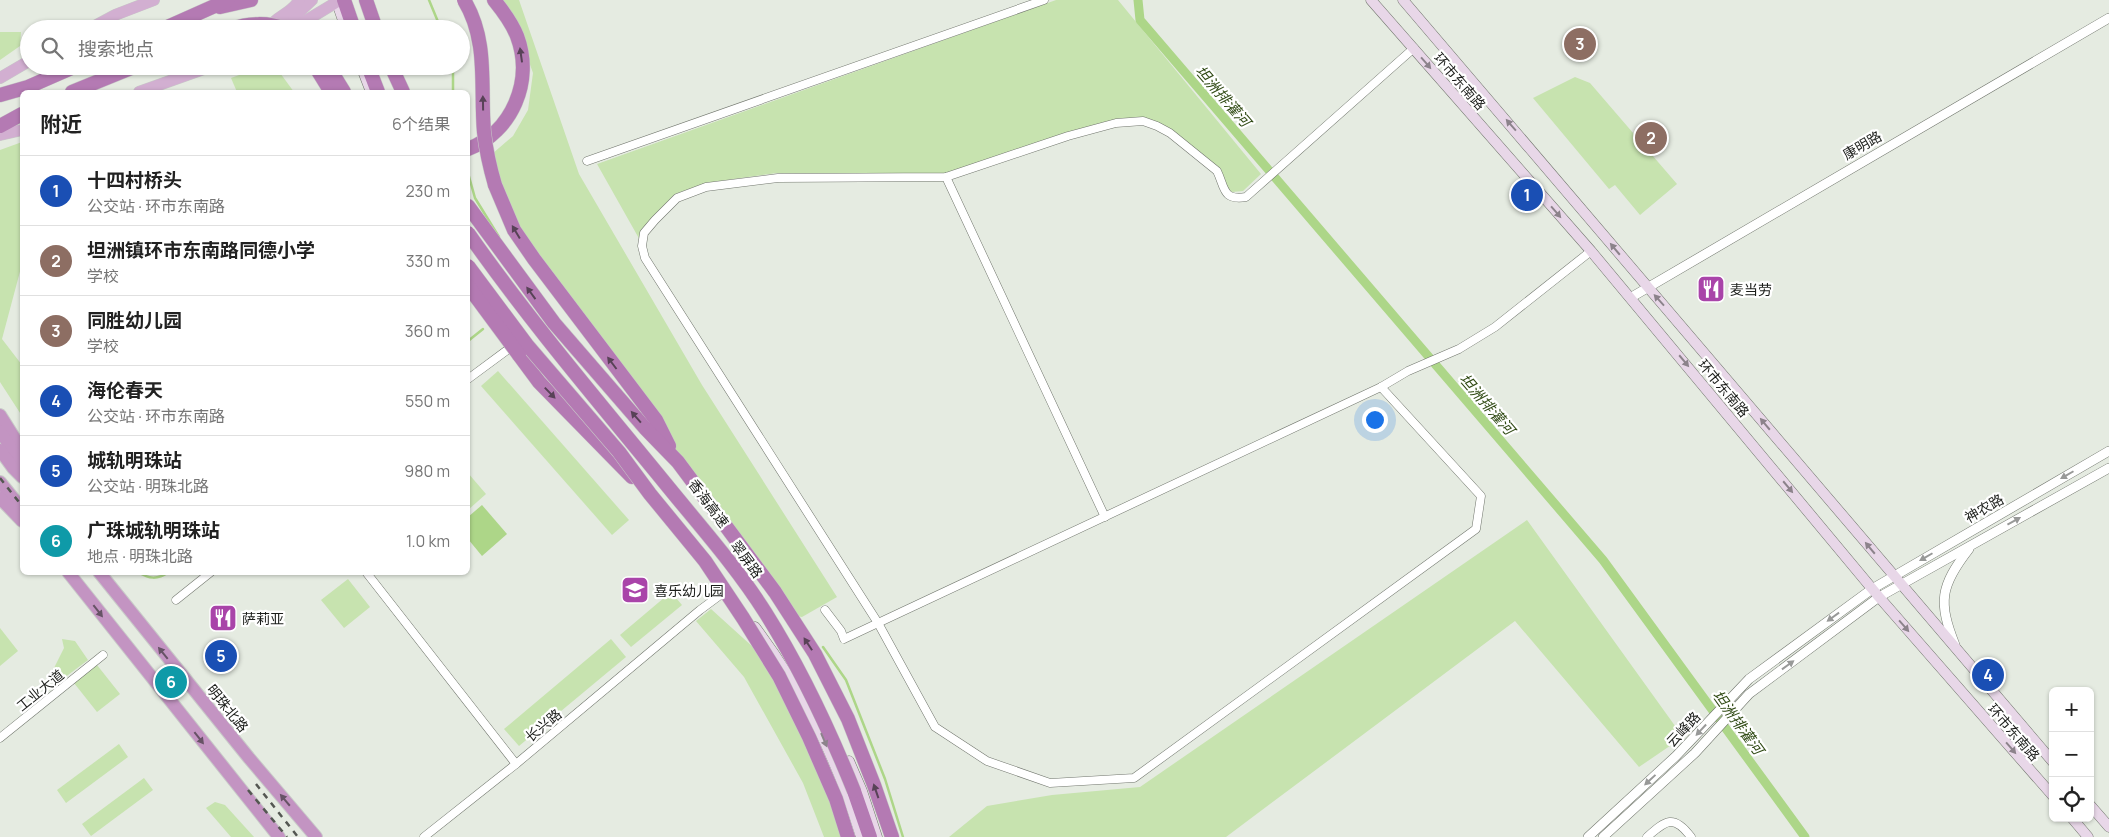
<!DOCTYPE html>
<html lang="zh">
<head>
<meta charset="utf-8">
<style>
  :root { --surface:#fff; --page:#f2f2f2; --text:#222; --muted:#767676; --line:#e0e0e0; --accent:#b45309 }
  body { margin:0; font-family:Manrope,"Noto Sans SC",sans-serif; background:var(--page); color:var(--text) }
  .controls { position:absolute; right:15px; bottom:15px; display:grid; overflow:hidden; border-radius:8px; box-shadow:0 1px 4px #0004 }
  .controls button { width:45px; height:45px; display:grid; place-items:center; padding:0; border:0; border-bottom:1px solid var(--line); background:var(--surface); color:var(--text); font:25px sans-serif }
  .you { position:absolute; left:1374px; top:419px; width:18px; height:18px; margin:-12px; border:4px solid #fff; border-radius:50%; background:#1a73e8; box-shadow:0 0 0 8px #1a73e833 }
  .badge { display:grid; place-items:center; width:32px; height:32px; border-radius:50%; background:var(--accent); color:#fff; font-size:16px; font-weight:700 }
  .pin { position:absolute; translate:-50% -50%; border:2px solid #fff; box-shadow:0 1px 5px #0006 }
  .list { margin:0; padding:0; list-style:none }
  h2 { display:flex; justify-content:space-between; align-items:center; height:65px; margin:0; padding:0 20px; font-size:21px }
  h2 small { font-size:16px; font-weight:400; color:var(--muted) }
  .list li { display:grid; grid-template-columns:32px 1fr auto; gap:15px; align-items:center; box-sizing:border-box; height:70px; padding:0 20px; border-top:1px solid var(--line) }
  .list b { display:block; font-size:19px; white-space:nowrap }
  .list p { margin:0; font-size:16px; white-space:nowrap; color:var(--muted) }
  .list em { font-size:16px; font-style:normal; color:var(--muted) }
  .icon { flex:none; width:28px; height:28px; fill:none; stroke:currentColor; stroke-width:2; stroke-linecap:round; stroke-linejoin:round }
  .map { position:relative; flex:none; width:2109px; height:837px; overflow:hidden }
  .search { position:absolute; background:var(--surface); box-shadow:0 1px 4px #0004; left:20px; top:20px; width:450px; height:55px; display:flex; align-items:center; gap:12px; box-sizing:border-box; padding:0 18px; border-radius:28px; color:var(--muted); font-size:19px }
  .panel { position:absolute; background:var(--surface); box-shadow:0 1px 4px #0004; left:20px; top:90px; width:450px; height:485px; border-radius:8px }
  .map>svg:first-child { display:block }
</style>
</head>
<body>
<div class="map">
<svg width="2109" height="837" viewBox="0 0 2109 837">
  <rect width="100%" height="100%" fill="#e5ebe1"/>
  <g fill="#c7e3af">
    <path d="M496,0H519L579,174L702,385L837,597L802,617L797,616L584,327L498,194L492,154L513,136L528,110L533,73L516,25Z"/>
    <path d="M1056,0H1118L1261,174L1243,191L1232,192L1226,188L1219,169L1159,123L1143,118L1117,119L945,173H777L706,183L675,194L641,230V242L597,164Z"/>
    <path d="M0,32H21L20,46L0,60Z"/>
    <path d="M263,66H275L294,92H237L231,78Z"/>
    <path d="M1575,77L1590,83L1677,184L1640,215L1615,185L1609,189L1533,98Z"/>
    <path d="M22,142V264L2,339L22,365V416L0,382V150Z"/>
    <path d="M498,371L629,520L612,535L481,386Z"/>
    <path d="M468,473L486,494L468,510Z"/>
    <path d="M1527,520L1683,737L1639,767L1515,621L1226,837H949L987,806L1052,795L1140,787Z"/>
    <path d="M348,579L370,607L344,628L321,600Z"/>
    <path d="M671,592L682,605L631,647L620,635Z"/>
    <path d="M711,609L776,668L849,837H824L803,783L744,677L696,621Z"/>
    <path d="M0,628L18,651L0,666Z"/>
    <path d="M62,639L75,641L88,660L60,681L52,672L64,648Z"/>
    <path d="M611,639L626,657L519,746L504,729Z"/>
    <path d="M97,665L120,694L97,712L74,683Z"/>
    <path d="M119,744L128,757L66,803L57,790Z"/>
    <path d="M144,778L153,790L91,836L82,824Z"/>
    <path d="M215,802L225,805L254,837H231L206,808Z"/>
  </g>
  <path fill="#add688" d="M482,505L507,534L482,556L468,539V517Z"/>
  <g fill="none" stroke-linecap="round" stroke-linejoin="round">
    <g stroke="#add688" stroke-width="2.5">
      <path d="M429,0L441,29"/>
      <path d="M453,66V92"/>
      <path d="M468,173L475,198L499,237"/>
      <path d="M468,341L483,329"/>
      <path d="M138,572C149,579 157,580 169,572"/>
      <path d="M823,647L846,680L885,779L903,837"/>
    </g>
    <path stroke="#add688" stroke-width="9" d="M1138,0L1140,20L1603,560L1805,837"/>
    <defs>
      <g id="minor">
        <path d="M587,161L1044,0"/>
        <path d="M946,177L1105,517"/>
        <path d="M468,379L514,345"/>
        <path d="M1381,387L1481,496L1476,529L1134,778L1050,783L987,761L935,727L878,623L645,258L642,246L644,233L655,220L677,198L706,187L778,178L946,177L1068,136L1116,123L1143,121L1157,126L1170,133L1217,171C1225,187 1222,201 1246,197L1414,48"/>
        <path d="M366,572L516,764"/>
        <path d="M176,600L211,572"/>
        <path d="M825,610L841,631L844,639L878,623L1381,387L1408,371L1459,349L1495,327L1591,251"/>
        <path d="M0,738L103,655"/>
        <path d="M424,837L516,764L700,610L727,590"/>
        <path d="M1647,837C1666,820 1674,814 1691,837"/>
      </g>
      <g id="tertiary">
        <path d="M1630,298L2109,18"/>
        <path d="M1955,645C1938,602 1940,586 1969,549"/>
        <path d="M1588,837L1676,756L1749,679L1872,589L2109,451"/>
        <path d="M1603,837L1695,753L1749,694L1879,597L2109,468"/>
      </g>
      <g id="secondary">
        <path d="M336,0L346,29"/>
        <path d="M1371,0L1591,251L1879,597L2053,796"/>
        <path d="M1403,0L2053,762"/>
        <path d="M361,66L371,92"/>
        <path d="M755,627C805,694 836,757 861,837"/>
        <path d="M849,761L862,791L877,837"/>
        <path d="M2090,805L2109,827"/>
        <path d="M2072,818L2088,837"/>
      </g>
      <g id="primary">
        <path d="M291,20L312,0"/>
        <path d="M89,29L115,15L154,0"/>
        <path d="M268,29C276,15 292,14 299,0"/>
        <path d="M292,29L340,0"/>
        <path d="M0,78L29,61"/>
        <path d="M139,92L212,66"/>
        <path d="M0,135L22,130"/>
      </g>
      <g id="trunk">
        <path d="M0,415L22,450"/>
        <path d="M0,431L22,465"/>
        <path d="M0,450L13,468L22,477"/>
        <path d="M0,482L22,509"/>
        <path d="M0,498L22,521"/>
        <path d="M68,572L279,837"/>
        <path d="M99,572L249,758L316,837"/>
      </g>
      <g id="motorway">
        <path d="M344,0L354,29"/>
        <path d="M366,0L376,29"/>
        <path d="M220,7L251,0"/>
        <path d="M163,29L228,0"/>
        <path d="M315,66L331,92"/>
        <path d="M328,66L344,92"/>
        <path d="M368,66L378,92"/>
        <path d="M391,66L403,92"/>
        <path d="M72,92L136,66"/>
        <path d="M0,95L28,87L76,66"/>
        <path d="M0,126L22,114"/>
        <path d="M468,149C512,132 534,81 517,36C512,23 503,11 494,0"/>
        <path d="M495,185L514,230L534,259L656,420L669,446"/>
        <path d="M468,206L554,323L645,428L678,462L775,592L815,654L848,719L874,785L892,837"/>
        <path d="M519,355L539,382L632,477"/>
        <path d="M854,791L870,837"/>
      </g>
    </defs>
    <use href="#minor" stroke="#71766d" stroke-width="9"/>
    <use href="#tertiary" stroke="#71766d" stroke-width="10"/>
    <use href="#secondary" stroke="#71766d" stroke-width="11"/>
    <use href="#primary" stroke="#c8c9c8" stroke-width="12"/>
    <use href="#trunk" stroke="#c8c9c8" stroke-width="14"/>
    <use href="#motorway" stroke="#c8c9c8" stroke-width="15"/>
    <use href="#minor" stroke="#fff" stroke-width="8"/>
    <use href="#tertiary" stroke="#fff" stroke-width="9"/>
    <use href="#secondary" stroke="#e8d7e8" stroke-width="10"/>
    <use href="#primary" stroke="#d2afd1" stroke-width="11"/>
    <use href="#trunk" stroke="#c394c2" stroke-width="12"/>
    <use href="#motorway" stroke="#b47ab3" stroke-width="14"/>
    <g stroke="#545752" stroke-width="2.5" stroke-dasharray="6 6" stroke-linecap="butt">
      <path d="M0,478L22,506"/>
      <path d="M256,784L298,837"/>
      <path d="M248,790L287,837"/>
    </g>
    <defs>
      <g id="motorway-bridge">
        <path d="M464,0C489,41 480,87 484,132C486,150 490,168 495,185"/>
        <path d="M232,29C247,23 269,22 284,29"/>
        <path d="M468,233C529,320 598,401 665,483C699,525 736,566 765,612C801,669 829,729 854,791"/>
        <path d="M468,266L527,345L619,452L650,494L705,561L743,618L779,676L809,737L836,799L848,837"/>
        <path d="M468,286L519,355"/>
      </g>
    </defs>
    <use href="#motorway-bridge" stroke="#c8c9c8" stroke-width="15" stroke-linecap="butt"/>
    <use href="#motorway-bridge" stroke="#b47ab3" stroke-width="14"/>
  </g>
  <defs><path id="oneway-solid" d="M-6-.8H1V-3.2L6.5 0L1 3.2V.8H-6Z" transform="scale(1.25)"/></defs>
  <g fill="#584257">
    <use href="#oneway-solid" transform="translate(521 55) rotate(-98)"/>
    <use href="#oneway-solid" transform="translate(483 103) rotate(-91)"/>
    <use href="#oneway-solid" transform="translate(516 232) rotate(-121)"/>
    <use href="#oneway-solid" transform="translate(531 293) rotate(-126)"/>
    <use href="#oneway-solid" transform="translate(612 363) rotate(-127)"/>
    <use href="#oneway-solid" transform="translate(550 393) rotate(46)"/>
    <use href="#oneway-solid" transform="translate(636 417) rotate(-131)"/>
    <use href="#oneway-solid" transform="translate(808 644) rotate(-123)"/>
    <use href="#oneway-solid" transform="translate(876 791) rotate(-109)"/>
  </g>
  <g fill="#8c838b">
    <use href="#oneway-solid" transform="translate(1426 63) rotate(49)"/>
    <use href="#oneway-solid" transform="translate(1511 125) rotate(-131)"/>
    <use href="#oneway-solid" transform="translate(1556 212) rotate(49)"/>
    <use href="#oneway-solid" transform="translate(1615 249) rotate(-130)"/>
    <use href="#oneway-solid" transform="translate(1659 300) rotate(-132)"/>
    <use href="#oneway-solid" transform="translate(1684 361) rotate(50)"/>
    <use href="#oneway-solid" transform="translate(1765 424) rotate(-130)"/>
    <use href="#oneway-solid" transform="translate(1788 487) rotate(50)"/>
    <use href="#oneway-solid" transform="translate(1870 548) rotate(-130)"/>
    <use href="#oneway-solid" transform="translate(1904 626) rotate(49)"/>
    <use href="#oneway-solid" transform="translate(824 740) rotate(67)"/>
    <use href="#oneway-solid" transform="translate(2011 748) rotate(49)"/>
  </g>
  <g fill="#989998">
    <use href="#oneway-solid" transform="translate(2067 475) rotate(150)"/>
    <use href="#oneway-solid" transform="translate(2014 521) rotate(-29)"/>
    <use href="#oneway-solid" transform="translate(1926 557) rotate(150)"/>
    <use href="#oneway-solid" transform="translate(1833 617) rotate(144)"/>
    <use href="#oneway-solid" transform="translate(1788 665) rotate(-36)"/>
    <use href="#oneway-solid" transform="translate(1701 730) rotate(133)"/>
    <use href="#oneway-solid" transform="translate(1650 780) rotate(137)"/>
  </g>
  <g fill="#675366">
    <use href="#oneway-solid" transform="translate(98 611) rotate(52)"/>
    <use href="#oneway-solid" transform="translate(163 653) rotate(-129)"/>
    <use href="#oneway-solid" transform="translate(199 738) rotate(52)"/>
    <use href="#oneway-solid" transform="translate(285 800) rotate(-130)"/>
  </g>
  <defs>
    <symbol id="restaurant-square" viewBox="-11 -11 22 22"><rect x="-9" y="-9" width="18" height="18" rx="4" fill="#a944a9" stroke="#fff"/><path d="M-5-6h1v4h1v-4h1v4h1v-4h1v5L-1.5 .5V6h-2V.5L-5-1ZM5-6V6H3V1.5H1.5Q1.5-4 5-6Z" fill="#fff"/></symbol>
    <symbol id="school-square" viewBox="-11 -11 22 22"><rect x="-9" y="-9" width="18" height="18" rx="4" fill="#a944a9" stroke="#fff"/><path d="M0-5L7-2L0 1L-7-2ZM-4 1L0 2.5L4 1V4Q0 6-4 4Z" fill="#fff"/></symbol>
  </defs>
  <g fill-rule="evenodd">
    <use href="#restaurant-square" x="1695" y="273" width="32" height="32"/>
    <use href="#school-square" x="619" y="574" width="32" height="32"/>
    <use href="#restaurant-square" x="207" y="602" width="32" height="32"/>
  </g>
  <g text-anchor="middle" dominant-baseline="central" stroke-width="4.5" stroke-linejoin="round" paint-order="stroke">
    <g font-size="14" fill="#1b1d1a" stroke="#fff">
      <text transform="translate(1460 81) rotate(49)">环市东南路</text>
      <text transform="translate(1862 145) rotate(-30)">康明路</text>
      <text transform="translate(1724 388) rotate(50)">环市东南路</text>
      <text transform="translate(709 503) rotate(53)">香海高速</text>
      <text transform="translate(1984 508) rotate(-30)">神农路</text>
      <text transform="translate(747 559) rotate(53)">翠屏路</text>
      <text transform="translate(40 690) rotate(-39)">工业大道</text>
      <text transform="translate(228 708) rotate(51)">明珠北路</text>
      <text transform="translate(543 725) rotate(-40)">长兴路</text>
      <text transform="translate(1683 729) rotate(-47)">云峰路</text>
      <text transform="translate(2014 732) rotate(49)">环市东南路</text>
    </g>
    <g font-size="14" fill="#1b1d1a" stroke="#fff" text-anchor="start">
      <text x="1730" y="289">麦当劳</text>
      <text x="654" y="590">喜乐幼儿园</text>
      <text x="242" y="618">萨莉亚</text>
    </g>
    <g font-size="15" font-style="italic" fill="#304a14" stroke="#fff">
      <text transform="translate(1223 96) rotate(49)">坦洲排灌河</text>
      <text transform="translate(1487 404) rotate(49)">坦洲排灌河</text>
      <text transform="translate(1738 722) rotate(54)">坦洲排灌河</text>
    </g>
  </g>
</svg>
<div class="controls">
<button>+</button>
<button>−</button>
<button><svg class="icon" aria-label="locate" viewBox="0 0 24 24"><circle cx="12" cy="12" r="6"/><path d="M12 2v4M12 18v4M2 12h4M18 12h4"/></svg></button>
</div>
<div class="you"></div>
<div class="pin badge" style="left:1527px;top:195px;background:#1a4fb4">1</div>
<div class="pin badge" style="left:1651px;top:138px;background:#8d6e63">2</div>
<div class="pin badge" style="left:1580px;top:44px;background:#8d6e63">3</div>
<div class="pin badge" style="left:1988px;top:675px;background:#1a4fb4">4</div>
<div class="pin badge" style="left:221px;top:656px;background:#1a4fb4">5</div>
<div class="pin badge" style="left:171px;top:682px;background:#0f9aa8">6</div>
<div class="search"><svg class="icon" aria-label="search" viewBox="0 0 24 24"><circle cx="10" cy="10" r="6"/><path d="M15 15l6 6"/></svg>搜索地点</div>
<section class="panel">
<h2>附近<small>6个结果</small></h2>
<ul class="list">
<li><span class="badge" style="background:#1a4fb4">1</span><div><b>十四村桥头</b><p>公交站 · 环市东南路</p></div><em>230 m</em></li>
<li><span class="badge" style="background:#8d6e63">2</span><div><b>坦洲镇环市东南路同德小学</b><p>学校</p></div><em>330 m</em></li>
<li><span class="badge" style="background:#8d6e63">3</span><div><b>同胜幼儿园</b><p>学校</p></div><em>360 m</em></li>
<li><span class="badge" style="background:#1a4fb4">4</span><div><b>海伦春天</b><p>公交站 · 环市东南路</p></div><em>550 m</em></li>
<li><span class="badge" style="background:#1a4fb4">5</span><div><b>城轨明珠站</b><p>公交站 · 明珠北路</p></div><em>980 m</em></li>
<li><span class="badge" style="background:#0f9aa8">6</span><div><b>广珠城轨明珠站</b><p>地点 · 明珠北路</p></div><em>1.0 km</em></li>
</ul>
</section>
</div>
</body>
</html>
